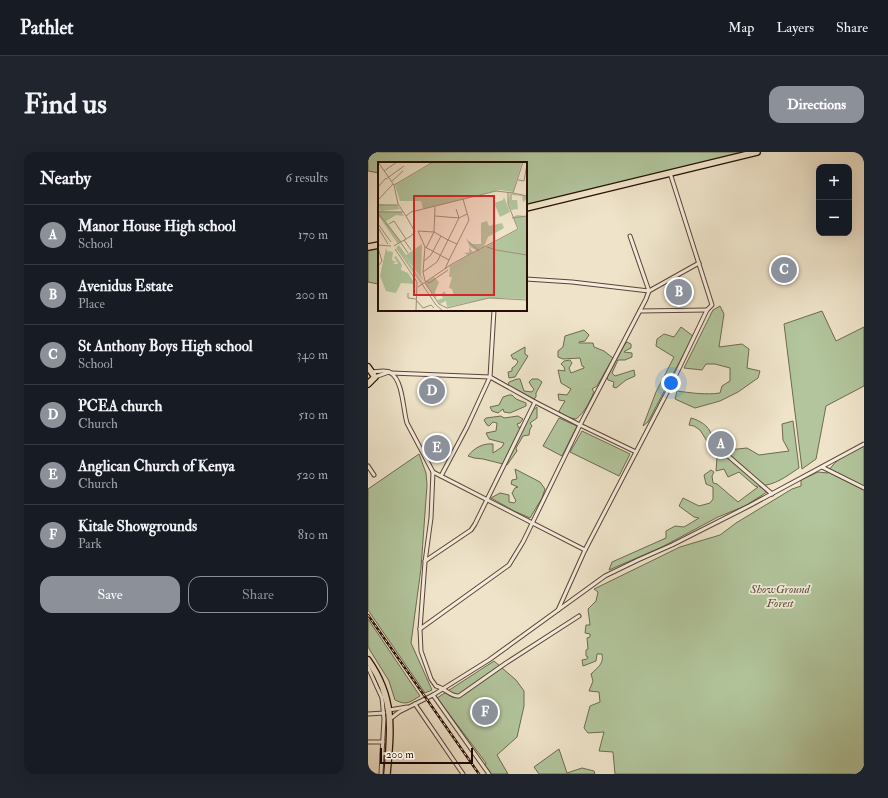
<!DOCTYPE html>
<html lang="en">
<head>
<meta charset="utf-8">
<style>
  :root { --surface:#171b24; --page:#20242c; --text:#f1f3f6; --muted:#9ea1a6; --line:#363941; --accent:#8c9099 }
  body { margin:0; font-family:"IM FELL Double Pica",serif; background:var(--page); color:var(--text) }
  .controls { position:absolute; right:12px; top:12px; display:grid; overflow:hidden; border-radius:8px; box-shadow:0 4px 16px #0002 }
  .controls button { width:36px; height:36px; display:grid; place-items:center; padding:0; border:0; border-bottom:1px solid var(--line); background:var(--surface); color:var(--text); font:20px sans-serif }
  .scale { position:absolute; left:12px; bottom:10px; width:93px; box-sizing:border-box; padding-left:4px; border:2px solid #280f05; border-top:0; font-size:11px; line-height:14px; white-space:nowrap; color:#280f05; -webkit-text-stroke:3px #f5eddd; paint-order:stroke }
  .you { position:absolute; left:303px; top:231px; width:14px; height:14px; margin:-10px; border:3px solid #fff; border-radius:50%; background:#1a73e8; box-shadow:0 0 0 6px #1a73e833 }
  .badge { display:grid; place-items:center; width:26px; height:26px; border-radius:50%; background:var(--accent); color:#fff; font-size:13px; font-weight:700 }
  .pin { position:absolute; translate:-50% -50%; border:2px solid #fff; box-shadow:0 1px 4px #0006 }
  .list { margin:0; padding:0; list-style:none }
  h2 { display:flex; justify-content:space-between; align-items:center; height:52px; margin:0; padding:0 16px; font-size:17px }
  h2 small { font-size:13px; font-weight:400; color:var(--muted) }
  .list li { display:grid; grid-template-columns:26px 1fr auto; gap:12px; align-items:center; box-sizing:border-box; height:60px; padding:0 16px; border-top:1px solid var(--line) }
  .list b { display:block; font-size:15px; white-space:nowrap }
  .list p { margin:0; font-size:13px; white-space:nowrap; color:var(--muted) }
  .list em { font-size:13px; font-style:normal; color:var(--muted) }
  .actions { display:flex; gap:8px; padding:12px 16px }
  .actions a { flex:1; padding:9px 0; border:1px solid var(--accent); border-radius:12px; text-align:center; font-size:14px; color:var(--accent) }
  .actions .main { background:var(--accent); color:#fff }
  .map { position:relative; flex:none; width:496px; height:622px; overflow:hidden; border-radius:12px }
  header { display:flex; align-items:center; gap:24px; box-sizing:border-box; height:56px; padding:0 20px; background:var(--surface); border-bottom:1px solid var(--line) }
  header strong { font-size:19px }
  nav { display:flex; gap:22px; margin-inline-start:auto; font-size:14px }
  .intro { display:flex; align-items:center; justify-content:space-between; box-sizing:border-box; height:96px; padding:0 24px }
  h1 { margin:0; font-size:28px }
  .button { padding:10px 18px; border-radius:12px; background:var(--accent); color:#fff; font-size:14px; font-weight:700 }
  main { display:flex; gap:24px; padding:0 24px }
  aside { flex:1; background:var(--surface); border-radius:12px; box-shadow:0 4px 16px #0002 }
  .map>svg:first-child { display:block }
</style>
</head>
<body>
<header>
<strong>Pathlet</strong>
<nav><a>Map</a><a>Layers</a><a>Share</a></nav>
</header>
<div class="intro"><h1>Find us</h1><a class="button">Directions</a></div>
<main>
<aside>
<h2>Nearby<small>6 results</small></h2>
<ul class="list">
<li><span class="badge">A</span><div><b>Manor House High school</b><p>School</p></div><em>170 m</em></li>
<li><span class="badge">B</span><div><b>Avenidus Estate</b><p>Place</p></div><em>200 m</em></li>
<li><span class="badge">C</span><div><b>St Anthony Boys High school</b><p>School</p></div><em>340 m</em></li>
<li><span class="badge">D</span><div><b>PCEA church</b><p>Church</p></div><em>510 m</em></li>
<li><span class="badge">E</span><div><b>Anglican Church of Kenya</b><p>Church</p></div><em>520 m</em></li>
<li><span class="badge">F</span><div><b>Kitale Showgrounds</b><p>Park</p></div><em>810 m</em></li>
</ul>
<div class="actions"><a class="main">Save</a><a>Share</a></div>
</aside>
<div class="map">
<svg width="496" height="622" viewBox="0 0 496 622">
  <rect width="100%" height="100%" fill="#efe4ca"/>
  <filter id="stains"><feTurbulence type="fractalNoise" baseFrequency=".005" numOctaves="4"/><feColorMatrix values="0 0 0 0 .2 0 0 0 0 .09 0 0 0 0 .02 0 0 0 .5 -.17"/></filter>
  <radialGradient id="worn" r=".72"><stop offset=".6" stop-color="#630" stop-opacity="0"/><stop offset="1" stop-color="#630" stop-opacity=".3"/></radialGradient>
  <g fill="#b2c59c" stroke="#6d6a50">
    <path d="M0,0H376L158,56V11H11V21L0,19Z"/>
    <path d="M11,96V132H10L0,130V99Z"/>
    <path d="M352,154L356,162L351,195L374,192L381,197L379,216L392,219L390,226L370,240L352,249L327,256L307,247L309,239C324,241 338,243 352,241L354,234L362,229V216L347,212H338L334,218L316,216L345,158Z"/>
    <path d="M454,159L468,189L496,175V234L458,254L448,307L434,317L416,172Z"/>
    <path d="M313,175L325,184L280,270L275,274L288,240L306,205L288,194L289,187L296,182L306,185Z"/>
    <path d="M216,178L221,183L217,189L211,190V191H225L226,195L236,199L245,206L229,234L224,237L226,240C221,251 217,260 208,267L197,265L191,259L197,249L191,248L190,242L199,243L203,237L193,231L190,218L197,219L196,215L193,212L196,209L202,208L204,211L201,216L203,221L216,216V215L214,214L212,206L195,207L190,205V199L195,195L197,184Z"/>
    <path d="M259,190L263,192V196L257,199L256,200L264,201V205L257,208H250L244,221L247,224L266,218L267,224L258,228L248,236L245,235L246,230L240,228L239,225L257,192Z"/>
    <path d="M157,195V202L160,204L147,225L141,226L140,220L144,219V216L147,214L150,210L148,207H145L143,203Z"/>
    <path d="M149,227H152L156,239L164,240L166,237L164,235L161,230L164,227H170L174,230L168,241V245L166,247L140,233L141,230Z"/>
    <path d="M141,243H144L148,247L158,251V254L142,261L136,260L135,257L130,261L124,259L122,255L131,253L135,245Z"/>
    <path d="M169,255V266L162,271L164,274L162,277L161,283L155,284L148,296L149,299L139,313L115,307L106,306L100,304C106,296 115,291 125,292V301L134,295L136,291L121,287L118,281L128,279L129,271L125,270L121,274L119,273L116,268L118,266L133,264L136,266L150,264L155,267L152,271L149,272L151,276L159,269L164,259Z"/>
    <path d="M191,266L209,274L194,304L175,294Z"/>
    <path d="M323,266C331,268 341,274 343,282L352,284L360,298L379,296L391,303L421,299L415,288L414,272L425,269L431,316C417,325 408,333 391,334L399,340L377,354L350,365L294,395L241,418L244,410L298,386V379L307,374L316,375L331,366L326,365L311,354L315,346L331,354L342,351L345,347V335L338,332L336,323L343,318L346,320L344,324L345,331L349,332L370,350L390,335L387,334L371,320L360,325L356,317L348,319L349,305L332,278L326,274L321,273Z"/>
    <path d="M214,279L262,302L251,324L202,300Z"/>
    <path d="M496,294V622H247L245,600L231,599L236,580L220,581L216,576L222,554L232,550L231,540L221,539L225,529L223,522C230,515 236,512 234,502H229L228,509L215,514L214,508L219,507L220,505L218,504V498L220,497L219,486L222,485V482L217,481L218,473H222L220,457L228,449L230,440L226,437L312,395L352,383L368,371L424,337L433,334V328L450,320L460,321C466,306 483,301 496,294Z"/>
    <path d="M51,302L58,321L59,333L53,416L43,491L64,538L57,541L0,458V337Z"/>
    <path d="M147,317L172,330L177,337L174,346L162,366L146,359L123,346L132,341L141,343V350L146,351L148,349L144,341L147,336L150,335L143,332L144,328L149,327Z"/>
    <path d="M0,467L52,544C42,550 39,554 27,548L21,529L0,495Z"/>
    <path d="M126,509L148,528L156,539V554L149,585L129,603L140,622H123L117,614L118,611L69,546Z"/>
    <path d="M191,597L199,621L214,616L226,619L227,622H171L166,615Z"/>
  </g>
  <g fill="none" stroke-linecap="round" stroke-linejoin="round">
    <defs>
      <g id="minor">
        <path d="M262,84L281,139L278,147L212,273L268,300"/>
        <path d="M158,127L204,130L281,139L331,111"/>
        <path d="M272,159L339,158"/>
        <path d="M4,220C9,220 18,217 23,221C35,229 35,258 39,271L65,320L63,366L57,410L52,477L53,499L63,527L68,534C77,536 83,545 91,544L138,511L211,464"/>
        <path d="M23,221L122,225L99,275L73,324"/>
        <path d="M7,225L21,220"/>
        <path d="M344,290L404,342"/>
        <path d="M0,314L6,323"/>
        <path d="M454,315L496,336"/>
        <path d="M65,320L217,398L190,458"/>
        <path d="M217,398L304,231L339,158L344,153L302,21"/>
        <path d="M57,409L103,378L107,372L167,250"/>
        <path d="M52,477L141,413L155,390L212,273L167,250L122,225L126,158"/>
        <path d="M0,515L14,546L16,567L14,602"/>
        <path d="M65,543L121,622"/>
        <path d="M47,552L95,622"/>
        <path d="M21,558L39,555"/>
        <path d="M0,562L16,561"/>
        <path d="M22,567L31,560L65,543L121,508L237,424L270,408L304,393L381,354L496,292"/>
        <path d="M0,590H15"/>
        <path d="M13,622L14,602L20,601"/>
      </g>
      <g id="trunk">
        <path d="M158,56L389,0"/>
        <path d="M0,95L11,93"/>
        <path d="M0,215L7,225L0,232"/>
        <path d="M0,508C27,546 23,578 19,622"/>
      </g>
    </defs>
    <use href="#minor" stroke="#5a4436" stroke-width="5"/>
    <use href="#trunk" stroke="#280f05" stroke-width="8"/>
    <use href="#minor" stroke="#f5eddd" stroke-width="3"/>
    <use href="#trunk" stroke="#efe4ca" stroke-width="5.5"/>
    <defs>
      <path id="rail" d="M0,463L111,622"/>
    </defs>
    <use href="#rail" stroke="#280f05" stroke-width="2.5"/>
    <use href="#rail" stroke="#f5eddd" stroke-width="1" stroke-dasharray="3" stroke-linecap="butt"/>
  </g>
  <g text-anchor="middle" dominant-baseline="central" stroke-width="3.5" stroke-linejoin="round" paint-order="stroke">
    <g font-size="12" font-style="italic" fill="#584f3a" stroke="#f5eddd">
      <text x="412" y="437">ShowGround<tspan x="412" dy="14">Forest</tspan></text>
    </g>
  </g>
  <g transform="translate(10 10)">
    <rect width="149" height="149" fill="#efe4ca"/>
    <path d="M56,0H144L135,30L122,28L45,47L43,39H22L17,23ZM132,31L148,34L149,37L145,40L144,34L134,33V38H139L140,47L133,48L130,40ZM126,35L132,50L122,55L116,41L125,38ZM0,42L19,43L22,47L3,49L23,50L26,54L18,53L8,59L23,80L20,82L0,53V48L2,49ZM139,53L149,54V137L112,136L69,145L68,139L62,142L47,121L56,115L61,120L57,130L59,138L65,136L63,132L67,129L68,133L76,134L74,127L71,126L74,115H71L72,104L141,67L135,55ZM109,59L111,64L124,61L126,66L110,75L106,85L75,101L89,93L86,91L91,90V85L95,90L98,88L92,85L88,76L94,82H103V61ZM44,82L43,113L46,120L26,93L45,121L43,122L18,86L21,83L28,93ZM8,86L11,92L10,89L15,90L14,98L18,100L15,102H20L16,95L18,94L24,103L23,108L30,111L37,122L23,121L18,131L8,129L2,114Z" fill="#b2c59c"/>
    <path fill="none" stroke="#9f8f7b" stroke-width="1" d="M0,0L16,23L20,42L28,54M6,9L19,0M8,17L26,4M140,18L146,19L149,2M13,20L25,9M16,23L55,0M0,25L8,16M135,31L149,34M0,38L15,22M0,43H20M78,47L81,56L70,78L79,82M0,50H25M0,51L23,80M57,54L81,56L89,52M134,56L149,54M0,62L13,80M11,62L16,59L28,77M1,67L10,82M40,69L47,85L45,110L47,119L51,121L70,108M40,69L56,70L48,86M37,70L28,54L33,50L118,29L135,31L145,0M26,78L33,88M91,80L101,89M23,81L30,91M0,83L13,84M16,84L33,74L37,69M47,85L71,98L67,107M109,85L118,88L149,93M0,86L4,99L0,104M17,87L39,120L38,149M71,98L91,58L85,37M46,99L53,93L63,74M45,110L59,100L70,78L56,70L57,45M47,121L61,142L69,146L111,136L149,138M44,122L58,143L65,149M40,125L74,102L140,67L130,42V30M30,131V136L38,137M39,139L45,146L53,143L56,146M105,149H146"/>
    <path fill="#d62828" fill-opacity="0.15" stroke="#d62828" stroke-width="2" d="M36,34H116V133H36Z"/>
    <rect width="149" height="149" fill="none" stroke="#280f05" stroke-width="2"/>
  </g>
  <rect width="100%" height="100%" filter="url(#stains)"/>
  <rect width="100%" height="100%" fill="url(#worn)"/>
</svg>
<div class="controls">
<button>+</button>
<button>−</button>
</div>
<div class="scale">200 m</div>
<div class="you"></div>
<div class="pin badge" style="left:353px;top:292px">A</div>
<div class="pin badge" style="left:311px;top:140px">B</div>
<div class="pin badge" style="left:416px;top:118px">C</div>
<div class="pin badge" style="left:64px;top:239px">D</div>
<div class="pin badge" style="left:69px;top:296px">E</div>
<div class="pin badge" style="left:117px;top:560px">F</div>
</div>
</main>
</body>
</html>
